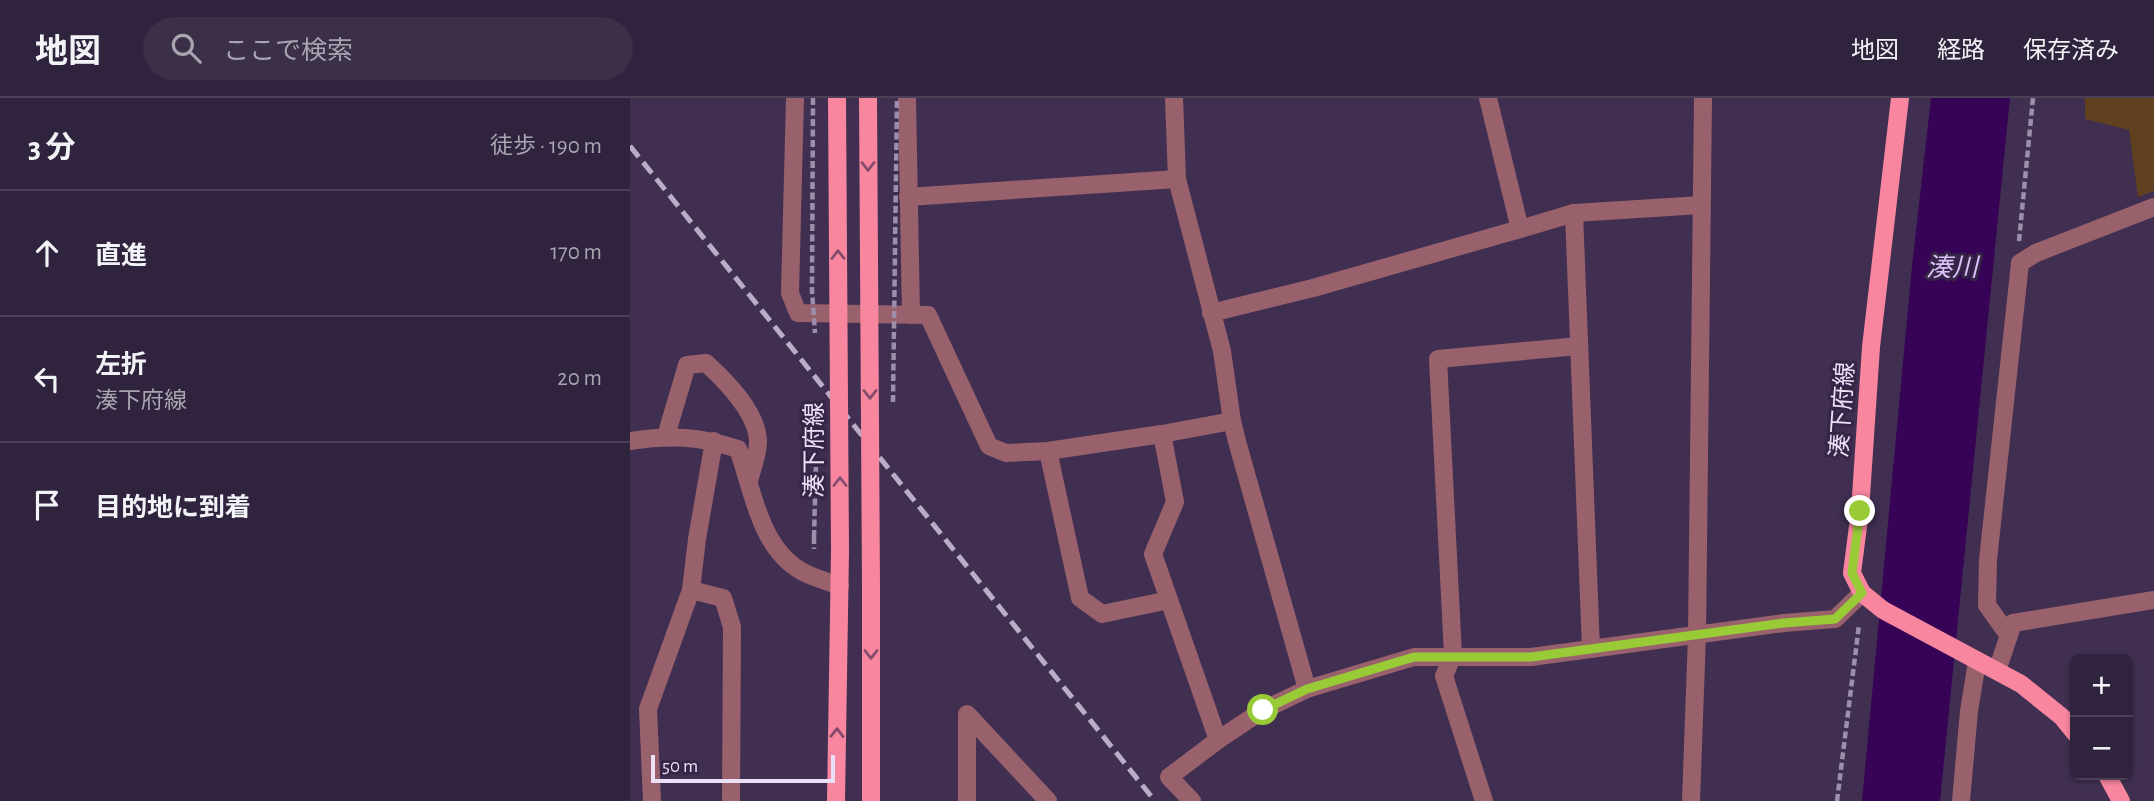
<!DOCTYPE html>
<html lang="ja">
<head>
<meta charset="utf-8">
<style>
  :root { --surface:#30233d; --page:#3c2f48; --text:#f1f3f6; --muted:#a8a4b0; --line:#4b4057 }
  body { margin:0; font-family:"Alegreya Sans","Noto Sans JP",sans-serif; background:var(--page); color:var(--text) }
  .controls { position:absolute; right:21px; bottom:21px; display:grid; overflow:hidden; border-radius:10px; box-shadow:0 2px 5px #0004 }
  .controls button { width:63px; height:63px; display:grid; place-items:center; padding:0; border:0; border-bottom:2px solid var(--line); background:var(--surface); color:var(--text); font:35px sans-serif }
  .scale { position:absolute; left:21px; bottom:18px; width:184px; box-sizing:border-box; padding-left:7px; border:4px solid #ebe0f6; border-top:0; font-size:19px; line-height:24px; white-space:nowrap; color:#ebe0f6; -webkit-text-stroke:5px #362546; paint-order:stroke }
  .stop { position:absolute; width:21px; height:21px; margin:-16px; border:5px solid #99cb36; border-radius:50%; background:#fff }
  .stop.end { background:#99cb36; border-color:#fff; box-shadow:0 2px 7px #0008 }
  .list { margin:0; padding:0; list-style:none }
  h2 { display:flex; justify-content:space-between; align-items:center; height:91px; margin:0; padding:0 28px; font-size:30px }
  h2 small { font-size:23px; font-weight:400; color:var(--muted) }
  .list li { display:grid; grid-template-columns:46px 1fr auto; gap:21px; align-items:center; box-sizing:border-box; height:126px; padding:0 28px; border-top:2px solid var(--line) }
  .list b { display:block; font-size:26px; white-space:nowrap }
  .list p { margin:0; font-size:23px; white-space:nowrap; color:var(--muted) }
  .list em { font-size:23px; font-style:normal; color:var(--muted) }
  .icon { flex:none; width:38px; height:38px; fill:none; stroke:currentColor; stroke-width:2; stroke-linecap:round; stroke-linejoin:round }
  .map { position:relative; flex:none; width:1524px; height:703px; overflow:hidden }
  header { display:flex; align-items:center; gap:42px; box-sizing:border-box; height:98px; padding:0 35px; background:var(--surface); border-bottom:2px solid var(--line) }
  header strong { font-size:33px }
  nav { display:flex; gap:38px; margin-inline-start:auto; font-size:24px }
  .search { width:490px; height:63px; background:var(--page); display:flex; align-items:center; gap:18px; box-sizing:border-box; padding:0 24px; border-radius:38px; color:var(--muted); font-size:26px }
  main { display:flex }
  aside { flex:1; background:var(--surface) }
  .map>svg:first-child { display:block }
</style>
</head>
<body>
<header>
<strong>地図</strong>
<div class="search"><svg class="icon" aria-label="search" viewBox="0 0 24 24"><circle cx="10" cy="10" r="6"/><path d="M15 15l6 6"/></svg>ここで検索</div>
<nav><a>地図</a><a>経路</a><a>保存済み</a></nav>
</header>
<main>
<aside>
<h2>3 分<small>徒歩 · 190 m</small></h2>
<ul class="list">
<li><svg class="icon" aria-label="ahead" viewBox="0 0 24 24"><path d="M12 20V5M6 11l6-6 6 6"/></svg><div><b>直進</b></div><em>170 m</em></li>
<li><svg class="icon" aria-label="left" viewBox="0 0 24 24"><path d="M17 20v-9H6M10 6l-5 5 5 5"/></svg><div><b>左折</b><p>湊下府線</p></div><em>20 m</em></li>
<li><svg class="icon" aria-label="arrive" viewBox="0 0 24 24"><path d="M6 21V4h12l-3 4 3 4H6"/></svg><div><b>目的地に到着</b></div></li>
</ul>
</aside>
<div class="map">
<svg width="1524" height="703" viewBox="0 0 1524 703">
  <rect width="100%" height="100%" fill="#402f51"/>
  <path fill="#5f401f" d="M1455,0H1524V93L1508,99L1499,32L1455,21Z"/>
  <path fill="#370356" d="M1301,0H1380L1310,703H1232L1282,168Z"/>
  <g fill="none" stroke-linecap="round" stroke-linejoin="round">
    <g stroke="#9d8fab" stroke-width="4.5" stroke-dasharray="7 3.5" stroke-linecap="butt">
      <path d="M1389,143L1403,0"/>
      <path d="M184,439V451"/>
      <path d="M1207,703L1229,527"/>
    </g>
    <g stroke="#99616c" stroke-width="18">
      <path d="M165,0L160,195L168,215L298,217L359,348L376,355L418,353L532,336L602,323"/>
      <path d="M277,0L281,217"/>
      <path d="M544,0L547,81L592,253L602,323L608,347L677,591"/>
      <path d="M858,0L890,131L944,115L1071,107"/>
      <path d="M278,99L547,81"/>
      <path d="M944,115L961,551"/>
      <path d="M581,215L683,190L890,131"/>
      <path d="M532,336L545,404L523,456L588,642"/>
      <path d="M36,338L57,267L76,265C96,283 128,316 128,344C128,356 122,371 119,383"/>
      <path d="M0,343C40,337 69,338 108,351C123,393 130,451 173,474C185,480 198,484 210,488"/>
      <path d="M418,353L450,500L472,516L539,502"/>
      <path d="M61,492L93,500L102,529L101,703"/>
      <path d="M1379,538L1357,507L1358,462L1390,165L1406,155L1524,109"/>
      <path d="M1367,573L1383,525L1524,502"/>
      <path d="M22,703L18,611L61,492L67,441L84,343"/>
      <path d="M337,703V616L418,703"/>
      <path d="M562,703L539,679L588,642L633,612L677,591L784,559H901L1154,525L1205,521L1232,495"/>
      <path d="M854,703L814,578L823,557L808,261L949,248"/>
      <path d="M1061,703L1067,537L1073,0"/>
      <path d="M1331,703L1339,613L1347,564"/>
    </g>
    <g stroke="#f8869f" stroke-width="18">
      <path d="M1270,0L1241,249L1230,413L1222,475L1232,495L1253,512L1391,586L1432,619L1445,635"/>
      <path d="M241,488V703"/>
      <path d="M1477,677L1491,703"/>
      <path d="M206,703L210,453"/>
    </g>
    <path stroke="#baadc7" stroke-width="5" stroke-dasharray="14 7" stroke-linecap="butt" d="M0,48L525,703"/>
    <g stroke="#9d8fab" stroke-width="4.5" stroke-dasharray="7 3.5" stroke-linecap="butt">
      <path d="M183,0L182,193L185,235"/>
      <path d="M263,304L267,0"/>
      <path d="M184,439L186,366"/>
    </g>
    <g stroke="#f8869f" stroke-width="18">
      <path d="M207,0L210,453"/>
      <path d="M238,0L241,488"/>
    </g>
  </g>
  <defs><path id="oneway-chevron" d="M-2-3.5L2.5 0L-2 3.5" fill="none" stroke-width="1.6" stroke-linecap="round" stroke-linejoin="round" transform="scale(1.75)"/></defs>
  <g stroke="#844c6a">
    <use href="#oneway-chevron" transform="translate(238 68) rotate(90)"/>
    <use href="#oneway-chevron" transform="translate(208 157) rotate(-90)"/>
    <use href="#oneway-chevron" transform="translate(240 296) rotate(90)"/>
    <use href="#oneway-chevron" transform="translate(210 384) rotate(-90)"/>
    <use href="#oneway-chevron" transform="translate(241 556) rotate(90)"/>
    <use href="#oneway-chevron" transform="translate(207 635) rotate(-89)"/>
  </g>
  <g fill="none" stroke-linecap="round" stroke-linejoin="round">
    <path stroke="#99cb36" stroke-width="9" d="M633,612L677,591L784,559H901L1154,525L1205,521L1232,495L1222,475L1230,413"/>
  </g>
  <g text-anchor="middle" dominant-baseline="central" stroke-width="6" stroke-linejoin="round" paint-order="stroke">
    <g font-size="24" fill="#ebe0f6" stroke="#362546">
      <text transform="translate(1213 312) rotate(-86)">湊下府線</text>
      <text transform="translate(185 352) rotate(-90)">湊下府線</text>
    </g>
    <g font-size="26" font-style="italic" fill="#dbc1f7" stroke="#362546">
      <text x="1322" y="170">湊川</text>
    </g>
  </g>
</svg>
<div class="controls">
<button>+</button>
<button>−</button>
</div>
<div class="scale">50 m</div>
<div class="stop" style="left:633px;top:612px"></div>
<div class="stop end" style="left:1230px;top:413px"></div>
</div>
</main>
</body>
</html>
